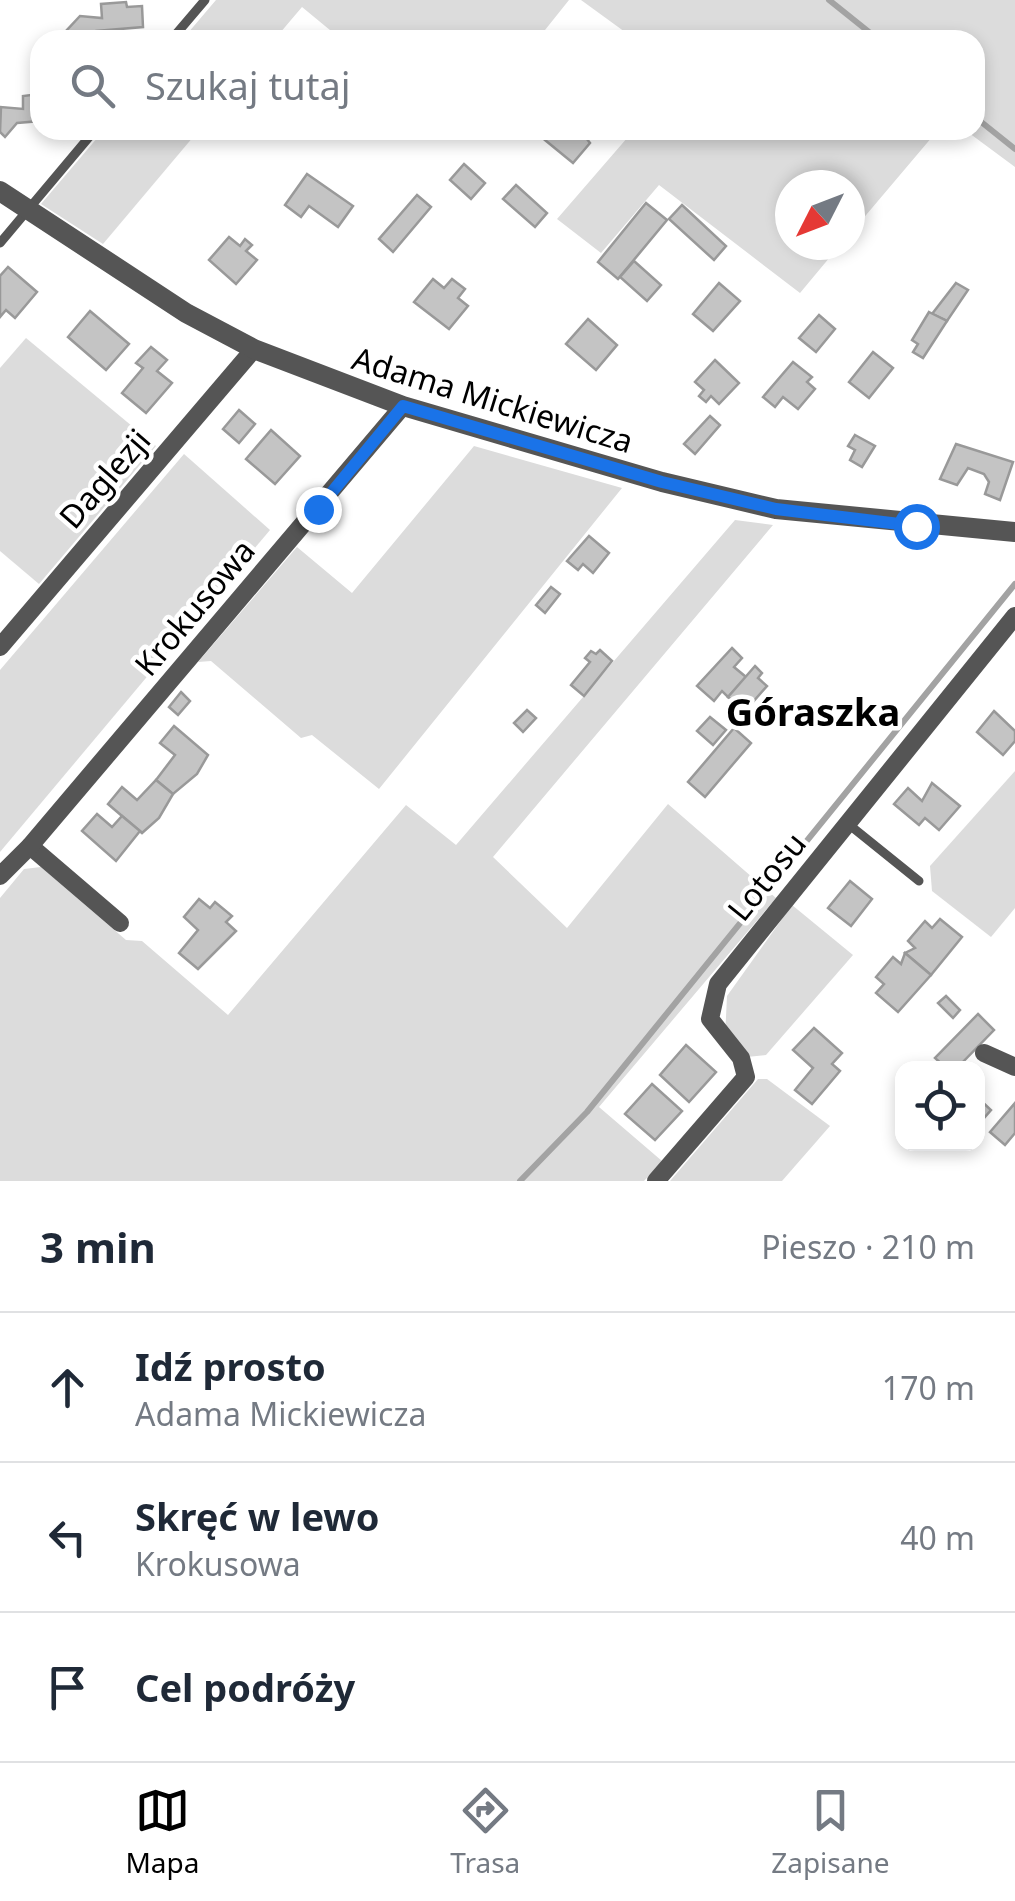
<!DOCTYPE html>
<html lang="pl">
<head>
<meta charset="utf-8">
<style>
  :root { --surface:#fff; --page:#f2f2f3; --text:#1f2937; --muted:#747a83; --line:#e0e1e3; --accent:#000 }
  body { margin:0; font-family:"Noto Sans",sans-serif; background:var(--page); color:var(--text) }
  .controls { position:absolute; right:30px; bottom:30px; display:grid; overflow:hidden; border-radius:20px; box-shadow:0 5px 15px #0003 }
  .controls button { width:90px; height:90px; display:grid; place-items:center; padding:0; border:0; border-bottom:2px solid var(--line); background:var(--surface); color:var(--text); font:50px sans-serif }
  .compass { position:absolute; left:775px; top:170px; width:90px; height:90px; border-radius:50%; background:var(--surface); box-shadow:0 5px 15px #0003; rotate:228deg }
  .stop { position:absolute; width:30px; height:30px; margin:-22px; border:8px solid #1a73e8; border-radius:50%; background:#fff }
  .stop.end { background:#1a73e8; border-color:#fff; box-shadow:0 2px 10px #0008 }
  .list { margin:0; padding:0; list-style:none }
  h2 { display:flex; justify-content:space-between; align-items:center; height:130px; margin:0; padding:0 40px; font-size:42px }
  h2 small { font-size:32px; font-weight:400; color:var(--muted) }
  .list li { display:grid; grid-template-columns:65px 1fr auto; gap:30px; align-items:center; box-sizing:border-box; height:150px; padding:0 40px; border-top:2px solid var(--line) }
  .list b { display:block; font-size:38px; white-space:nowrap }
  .list p { margin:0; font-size:32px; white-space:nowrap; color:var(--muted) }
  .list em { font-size:32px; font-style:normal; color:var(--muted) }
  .icon { flex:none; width:55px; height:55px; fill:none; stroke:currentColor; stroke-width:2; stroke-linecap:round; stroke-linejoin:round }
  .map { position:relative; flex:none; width:1015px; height:1181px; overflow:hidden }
  .search { position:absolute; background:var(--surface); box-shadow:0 5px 15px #0003; left:30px; right:30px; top:30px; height:110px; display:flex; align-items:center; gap:25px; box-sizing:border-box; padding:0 35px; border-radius:30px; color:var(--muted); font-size:38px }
  .sheet { height:580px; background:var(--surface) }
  nav { display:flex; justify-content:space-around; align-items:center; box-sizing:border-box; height:140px; border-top:2px solid var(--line); background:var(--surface); font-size:28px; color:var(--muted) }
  nav a { display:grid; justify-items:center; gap:5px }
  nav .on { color:var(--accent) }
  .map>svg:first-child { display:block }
</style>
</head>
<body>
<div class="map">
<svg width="1015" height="1181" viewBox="0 0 1015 1181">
  <rect width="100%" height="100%" fill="#fff"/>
  <g fill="#dcdcdc">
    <path d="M216,0H569L537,40H342L302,7L274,40H182Z"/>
    <path d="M581,0H1015V167L965,130H975V40H636Z"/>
    <path d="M104,130H199L103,244L41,204Z"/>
    <path d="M634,130H938L850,234V185H790V245H840L800,293L659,185L601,253L557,219Z"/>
    <path d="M26,338L156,446L39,584L0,551V368Z"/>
    <path d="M474,446L622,488L379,789L312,735L301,738L211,661L198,662L297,547L352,593Z"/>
    <path d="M184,454L270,530L0,852V670Z"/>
    <path d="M735,520L773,525L493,857L567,928L668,804L776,898L599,1107L662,1161L644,1181H0V898L24,869L41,867L126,940L142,941L228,1015L406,805L456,845Z"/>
    <path d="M1015,771V908L991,937L932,891L930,866Z"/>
    <path d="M792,905L853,955L766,1055L747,1057L725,1038L727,996Z"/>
    <path d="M758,1079H767L830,1126L782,1181H670Z"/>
  </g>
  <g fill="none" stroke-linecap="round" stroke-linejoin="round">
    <g stroke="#a3a3a3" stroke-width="6">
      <path d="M829,0L879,40"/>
      <path d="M975,117L1015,149"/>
      <path d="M520,1181L587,1112L1015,584"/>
    </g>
  </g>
  <g fill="#c4c4c4" stroke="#999" stroke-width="2.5">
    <path d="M126,2L127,7L142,6L143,27L96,31L87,40H78L67,30L80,16L102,18L101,4Z"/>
    <path d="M40,94V121L17,123L5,137L0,132L1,107L23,109V96Z"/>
    <path d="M554,130H580L590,143L573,163L545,140Z"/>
    <path d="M464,164L485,183L471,199L450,180Z"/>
    <path d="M307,174L353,206L338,227L309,206L301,217L285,205Z"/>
    <path d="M516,185L547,213L535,227L503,199Z"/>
    <path d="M417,195L431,207L393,252L379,239Z"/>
    <path d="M646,203L667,220L618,279L598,262Z"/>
    <path d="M682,205L726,246L714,260L669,219Z"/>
    <path d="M229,237L240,246L245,239L252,245L246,251L257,260L236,284L209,260Z"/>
    <path d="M634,261L661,285L647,301L620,277Z"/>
    <path d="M8,267L37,292L15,318L6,310L0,317V276Z"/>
    <path d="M433,279L444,288L452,279L465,289L458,298L468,306L449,329L414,302Z"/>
    <path d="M719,283L740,301L713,331L693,314Z"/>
    <path d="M956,283L968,290L947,321L932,314Z"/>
    <path d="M90,311L129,344L106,370L68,337Z"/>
    <path d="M929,312L947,321L923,358L913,352L918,344L912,340Z"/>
    <path d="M819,315L835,329L816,352L799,338Z"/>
    <path d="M588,319L617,345L596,370L566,344Z"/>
    <path d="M151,347L167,360L157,371L172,383L146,413L122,393L143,368L136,363Z"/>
    <path d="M873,352L893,368L869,398L849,382Z"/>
    <path d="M715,360L739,383L719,404L711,396L706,402L699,396L704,390L695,382Z"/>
    <path d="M793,362L812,377L807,382L815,389L798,409L783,397L775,407L763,397Z"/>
    <path d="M239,410L255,424L239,443L223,429Z"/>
    <path d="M710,416L720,425L695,454L684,444Z"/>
    <path d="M271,430L300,456L275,484L246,459Z"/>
    <path d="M855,435L875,446L862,467L850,460L855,450L848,446Z"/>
    <path d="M956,444L1013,462L1000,500L985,494L989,482L984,474L968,468L957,485L940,479Z"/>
    <path d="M589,536L609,553L593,573L583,564L578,570L567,561Z"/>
    <path d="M551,587L560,594L545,613L536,605Z"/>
    <path d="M732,648L742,658L734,667L746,677L728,697L722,691L714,701L697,686Z"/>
    <path d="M600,650L612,661L584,696L571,685L590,662L585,658L591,651L596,654Z"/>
    <path d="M755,666L762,673L758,678L767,686L745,711L728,697Z"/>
    <path d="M181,692L190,701L178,715L169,707Z"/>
    <path d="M527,710L536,718L523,732L514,723Z"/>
    <path d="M994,711L1015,731V741L1003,755L977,732Z"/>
    <path d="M710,717L726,730L713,745L697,731Z"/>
    <path d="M174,726L208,755L197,774L173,794L156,780L175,755L160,743Z"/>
    <path d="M734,728L751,743L705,797L688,782Z"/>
    <path d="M156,780L173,794L159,818L142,833L108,804L122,787L137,800Z"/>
    <path d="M932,783L960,806L939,830L925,818L919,825L894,804L908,788L922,801Z"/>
    <path d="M97,814L112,827L122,816L140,831L116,861L82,831Z"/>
    <path d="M850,881L872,899L851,926L828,908Z"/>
    <path d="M199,899L210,908L215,902L232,916L226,922L236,931L198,969L179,953L198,930L184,917Z"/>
    <path d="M940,919L962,937L931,975L905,953L915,948L908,941L925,921L932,928Z"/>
    <path d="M905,953L931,975L898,1012L876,993L884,984L876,977L893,957L901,964Z"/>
    <path d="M946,996L960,1010L953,1018L938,1003Z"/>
    <path d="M978,1014L994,1030L957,1068H946L935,1058Z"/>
    <path d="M814,1028L842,1053L832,1064L840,1071L812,1104L795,1090L813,1068L793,1050Z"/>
    <path d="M686,1045L716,1072L689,1102L660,1075Z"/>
    <path d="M652,1084L682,1111L655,1140L625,1114Z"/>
    <path d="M978,1098L991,1110L978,1125Z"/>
    <path d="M1015,1103V1133L1005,1145L990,1132Z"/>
  </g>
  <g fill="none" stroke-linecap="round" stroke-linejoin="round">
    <g stroke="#555" stroke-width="9">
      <path d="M171,40L205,0"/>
      <path d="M0,243L95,130"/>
      <path d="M847,823L919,881"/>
    </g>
    <g stroke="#555" stroke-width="18">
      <path d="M0,647L254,349"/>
      <path d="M30,846L120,923"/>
      <path d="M0,876L30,846L403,406"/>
      <path d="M984,1053L1015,1067"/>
      <path d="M656,1181L746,1077L741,1058L710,1019L718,984L1015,616"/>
    </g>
    <path stroke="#555" stroke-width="20" d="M0,191L186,313L254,349L403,406L662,482L776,509L1015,532"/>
  </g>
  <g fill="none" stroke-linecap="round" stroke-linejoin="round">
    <path stroke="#1a73e8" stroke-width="12" d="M318,509L403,406L662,482L776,509L916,526"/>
  </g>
  <g text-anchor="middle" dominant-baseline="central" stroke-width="9" stroke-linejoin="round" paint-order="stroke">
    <g font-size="32" fill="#000" stroke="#fff">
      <text transform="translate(493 399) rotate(17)">Adama Mickiewicza</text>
      <text transform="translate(104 478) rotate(-49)">Daglezji</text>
      <text transform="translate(194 607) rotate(-50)">Krokusowa</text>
      <text transform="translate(766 876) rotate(-51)">Lotosu</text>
    </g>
    <g font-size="38" font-weight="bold" fill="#000" stroke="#fff">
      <text x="813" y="711">Góraszka</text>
    </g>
  </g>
</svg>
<div class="controls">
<button><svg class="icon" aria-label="locate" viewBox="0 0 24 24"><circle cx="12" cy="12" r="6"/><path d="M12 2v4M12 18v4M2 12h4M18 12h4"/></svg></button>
</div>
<svg class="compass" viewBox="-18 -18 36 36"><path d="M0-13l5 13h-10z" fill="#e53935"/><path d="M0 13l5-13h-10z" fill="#747a83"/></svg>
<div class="stop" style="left:916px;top:526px"></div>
<div class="stop end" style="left:318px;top:509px"></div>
<div class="search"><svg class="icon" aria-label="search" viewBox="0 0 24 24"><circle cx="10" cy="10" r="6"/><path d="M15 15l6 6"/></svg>Szukaj tutaj</div>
</div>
<section class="sheet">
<h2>3 min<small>Pieszo · 210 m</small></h2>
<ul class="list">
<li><svg class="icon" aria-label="ahead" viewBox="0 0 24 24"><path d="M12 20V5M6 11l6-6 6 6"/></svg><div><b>Idź prosto</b><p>Adama Mickiewicza</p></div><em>170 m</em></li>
<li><svg class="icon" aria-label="left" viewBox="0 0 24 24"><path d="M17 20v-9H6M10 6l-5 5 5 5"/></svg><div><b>Skręć w lewo</b><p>Krokusowa</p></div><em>40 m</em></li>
<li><svg class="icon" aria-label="arrive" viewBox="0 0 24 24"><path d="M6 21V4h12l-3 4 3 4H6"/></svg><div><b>Cel podróży</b></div></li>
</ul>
</section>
<nav>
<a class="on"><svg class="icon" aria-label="map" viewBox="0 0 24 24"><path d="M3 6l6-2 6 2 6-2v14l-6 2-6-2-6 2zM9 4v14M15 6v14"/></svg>Mapa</a>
<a><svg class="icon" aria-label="directions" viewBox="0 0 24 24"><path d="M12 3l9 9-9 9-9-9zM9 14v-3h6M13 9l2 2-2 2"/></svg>Trasa</a>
<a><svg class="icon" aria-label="saved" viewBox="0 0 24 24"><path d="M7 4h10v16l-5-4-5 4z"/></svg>Zapisane</a>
</nav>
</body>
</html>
